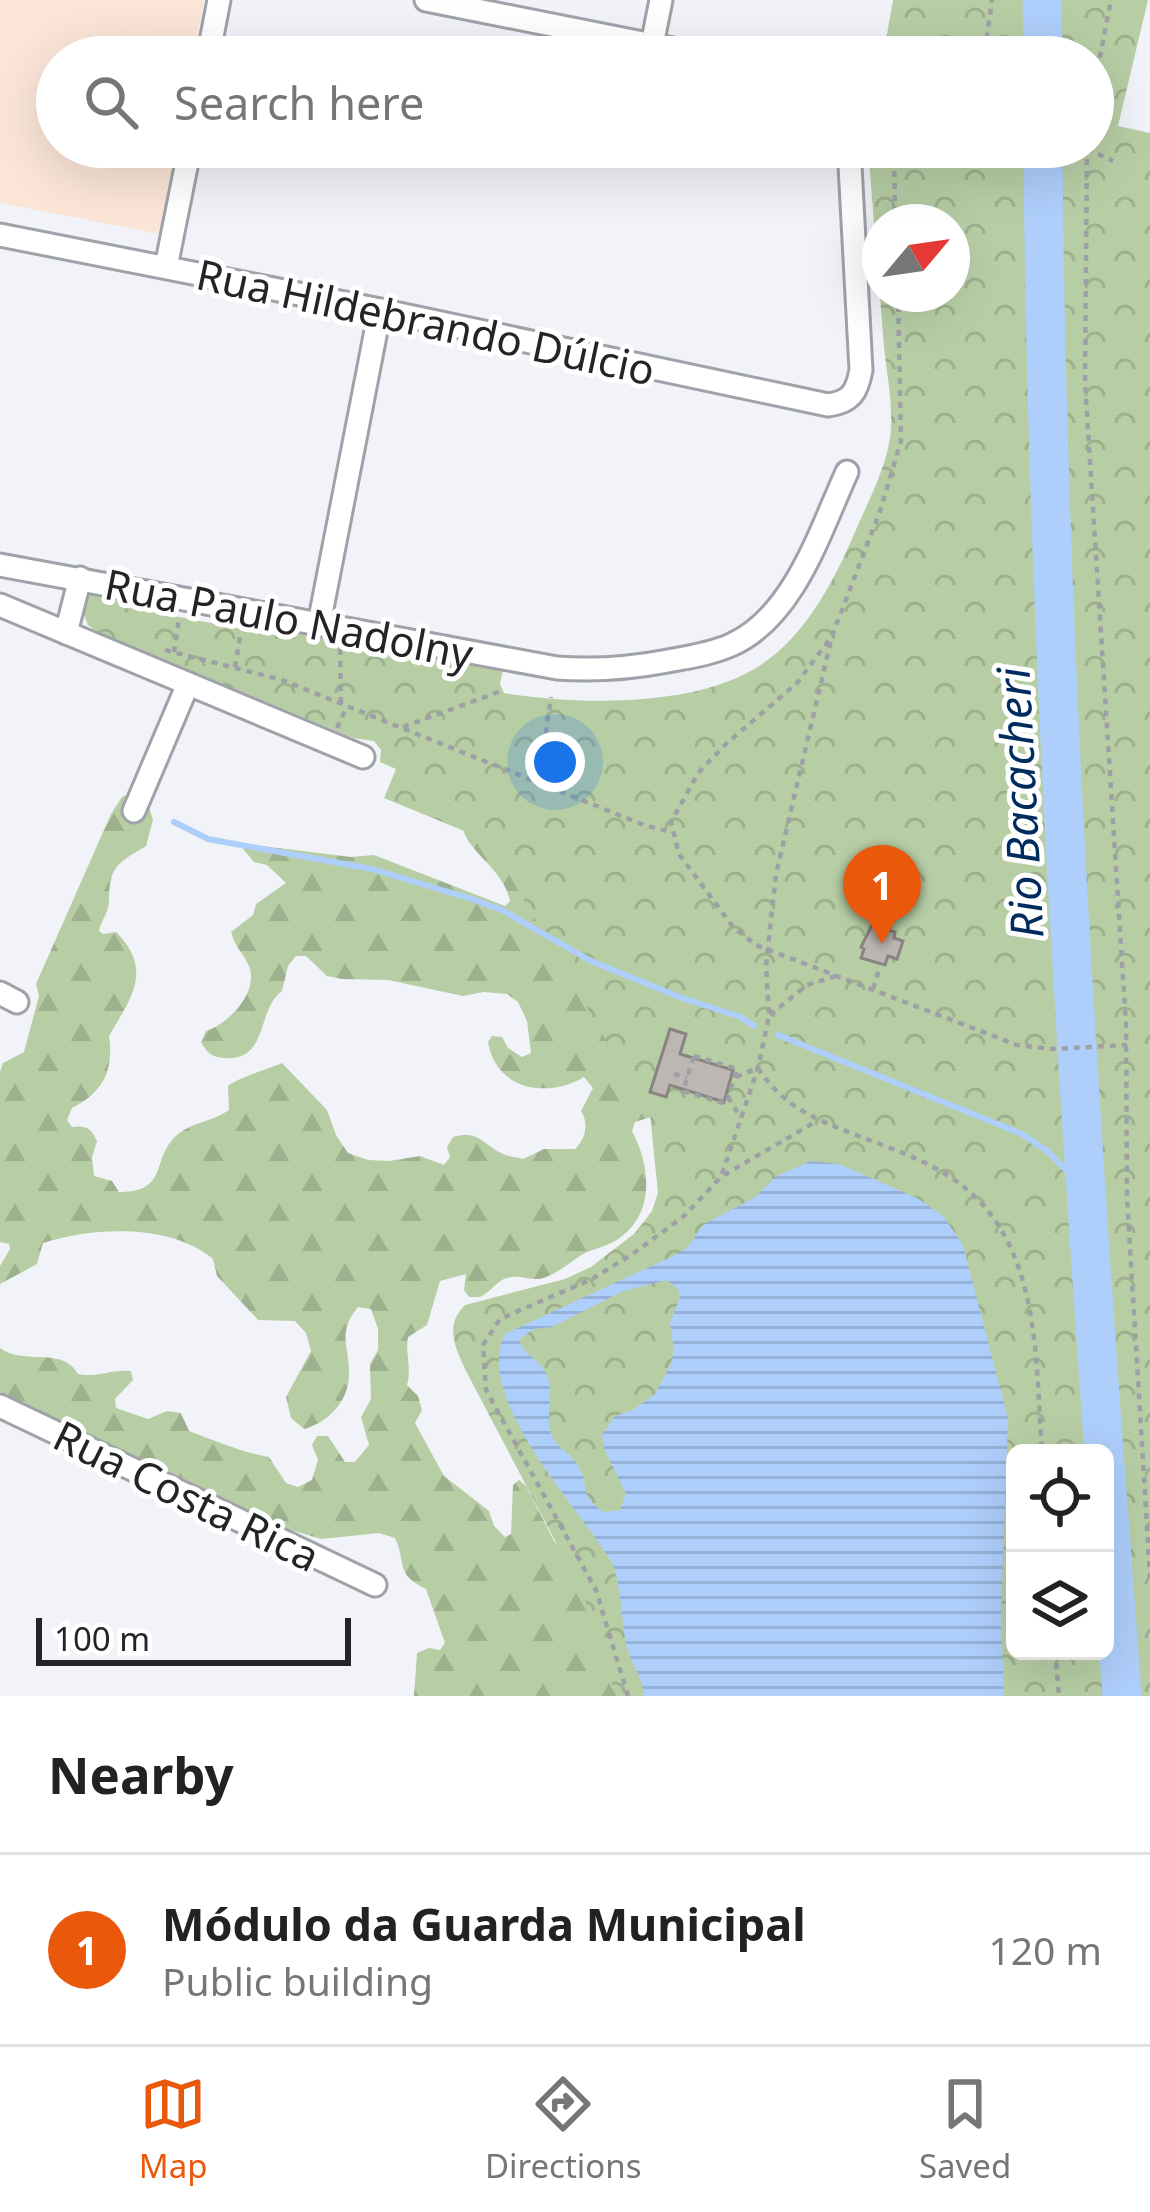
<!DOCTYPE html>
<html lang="en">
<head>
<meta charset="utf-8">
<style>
  :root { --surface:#fff; --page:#f2f2f2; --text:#222; --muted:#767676; --line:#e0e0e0; --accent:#ea580c }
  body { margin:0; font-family:"Noto Sans",sans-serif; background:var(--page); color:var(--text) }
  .controls { position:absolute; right:36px; bottom:36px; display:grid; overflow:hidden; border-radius:18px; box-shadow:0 12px 48px #0002 }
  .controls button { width:108px; height:108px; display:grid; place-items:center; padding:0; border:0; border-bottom:3px solid var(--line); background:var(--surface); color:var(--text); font:60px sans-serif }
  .compass { position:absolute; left:862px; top:204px; width:108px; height:108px; border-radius:50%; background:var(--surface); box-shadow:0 12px 48px #0002; rotate:61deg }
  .scale { position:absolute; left:36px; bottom:30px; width:315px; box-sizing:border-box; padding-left:12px; border:6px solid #232426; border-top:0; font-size:33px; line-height:42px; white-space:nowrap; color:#232426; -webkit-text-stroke:9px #fff; paint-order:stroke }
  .you { position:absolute; left:555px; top:762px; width:42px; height:42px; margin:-30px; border:9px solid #fff; border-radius:50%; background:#1a73e8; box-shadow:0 0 0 18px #1a73e833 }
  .badge { display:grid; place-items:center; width:78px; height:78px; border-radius:50%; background:var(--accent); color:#fff; font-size:39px; font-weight:700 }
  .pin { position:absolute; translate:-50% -99px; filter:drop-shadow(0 3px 6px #0008) }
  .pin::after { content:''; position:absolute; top:63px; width:42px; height:36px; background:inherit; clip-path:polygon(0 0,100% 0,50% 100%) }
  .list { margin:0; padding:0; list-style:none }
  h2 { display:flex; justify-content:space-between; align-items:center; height:156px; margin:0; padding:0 48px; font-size:51px }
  h2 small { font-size:39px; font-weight:400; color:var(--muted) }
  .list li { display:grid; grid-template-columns:78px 1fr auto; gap:36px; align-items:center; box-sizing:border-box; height:192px; padding:0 48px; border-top:3px solid var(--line) }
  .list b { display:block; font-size:45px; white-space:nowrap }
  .list p { margin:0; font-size:39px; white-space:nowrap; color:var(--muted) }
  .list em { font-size:39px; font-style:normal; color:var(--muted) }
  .icon { flex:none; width:66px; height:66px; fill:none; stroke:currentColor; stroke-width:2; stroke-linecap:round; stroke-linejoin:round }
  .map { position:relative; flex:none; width:1150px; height:1696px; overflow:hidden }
  .search { position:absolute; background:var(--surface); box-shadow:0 12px 48px #0002; left:36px; right:36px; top:36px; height:132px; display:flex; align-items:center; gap:30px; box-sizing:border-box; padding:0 42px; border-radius:66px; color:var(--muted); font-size:45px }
  .sheet { height:348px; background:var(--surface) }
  nav { display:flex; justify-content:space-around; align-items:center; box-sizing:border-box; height:168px; border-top:3px solid var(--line); background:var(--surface); font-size:33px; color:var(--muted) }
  nav a { display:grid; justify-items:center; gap:6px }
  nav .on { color:var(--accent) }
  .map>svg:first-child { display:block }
</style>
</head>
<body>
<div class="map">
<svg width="1150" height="1696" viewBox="0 0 1150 1696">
  <defs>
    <pattern id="forest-firs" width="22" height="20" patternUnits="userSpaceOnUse" patternTransform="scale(3)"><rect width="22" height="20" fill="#b7cea5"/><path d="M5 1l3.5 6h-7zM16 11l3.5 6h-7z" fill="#9db18e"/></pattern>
    <pattern id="park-crowns" width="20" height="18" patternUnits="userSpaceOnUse" patternTransform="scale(3)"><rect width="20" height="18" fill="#b7cea5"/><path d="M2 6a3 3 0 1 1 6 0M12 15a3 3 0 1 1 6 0" fill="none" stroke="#9db18e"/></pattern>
    <pattern id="water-rules" width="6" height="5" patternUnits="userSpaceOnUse" patternTransform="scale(3)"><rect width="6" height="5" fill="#aecefb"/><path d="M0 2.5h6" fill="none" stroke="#95b1d7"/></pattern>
  </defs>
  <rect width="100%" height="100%" fill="#f1f3f9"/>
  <path fill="#fae5d7" d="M0,0H204L193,57H57V147H176L160,234L0,203Z"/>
  <path fill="url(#forest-firs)" d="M135,791L146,798L153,820L146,846C116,864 109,867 109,902C109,911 101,921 99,931L103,934L116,932C154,970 131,998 109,1036C114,1071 103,1092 72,1108L67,1120L72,1127C86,1125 91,1128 97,1141L92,1157L94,1176L112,1181L119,1192C170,1192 150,1159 177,1135C192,1122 212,1122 229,1110L228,1086C238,1078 268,1069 282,1063L327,1110L336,1135L348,1153L368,1160L389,1161L420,1156L444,1165L450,1157L447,1147L453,1137C478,1130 482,1143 501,1153C508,1157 516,1157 523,1159L544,1149H575C586,1138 589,1124 581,1111L593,1088L584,1077C547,1099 496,1090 488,1042L492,1036L502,1037L508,1048L522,1057L531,1053L527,1021L518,1002L507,994L484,992L463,996L388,980L342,979L327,976L306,956H296L288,966L282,991C256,1010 269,1062 224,1058C212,1057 207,1053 201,1042L206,1031C228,1024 257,994 250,969C246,956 234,946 231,932L253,915L256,904L286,883L267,865L254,862L243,849L246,844L351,857L374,855L505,906L510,901C503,867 466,852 462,825H482L657,1115L635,1122L632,1131C651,1167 656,1216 615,1241C605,1247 591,1249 580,1256C569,1263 553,1277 539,1279C525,1280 517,1273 502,1280C494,1285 489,1293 480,1297H469L464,1290L466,1274L440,1281L427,1325L408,1337C405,1353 412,1369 407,1385L418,1396L422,1410L415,1423L444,1476L489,1511L494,1526L505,1537L511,1534L513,1485L519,1480L526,1486L554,1541L574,1566L626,1696H414L417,1653L429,1648L440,1650L445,1643L426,1589C394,1574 407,1563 395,1538L379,1533L321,1539L291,1530L76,1435L0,1392V1348C25,1366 63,1346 78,1374C98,1378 110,1369 131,1371L133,1380L115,1399L116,1408L148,1419L167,1411L181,1413L189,1431C216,1441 241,1452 269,1457L286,1483L298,1487L312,1480L318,1460L312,1445L317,1436H328L345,1462H355L369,1445L361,1417L371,1399L370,1364L378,1350V1329L371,1309L358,1307C337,1333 349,1345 349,1372C350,1400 329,1422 304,1429L291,1418L286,1397L311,1351L306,1333L295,1321L258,1320L217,1276L213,1259C171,1223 92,1227 43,1243L37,1264L0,1284V1266L10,1249L9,1244L0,1242V1072L3,1063L24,1052L39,996L36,984L111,814L122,797Z"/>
  <path fill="url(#park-crowns)" fill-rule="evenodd" d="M893,0H1148L1118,126L1150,133V1696H616L583,1594L466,1371C455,1347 444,1326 465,1305L565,1279L591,1267L635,1233L652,1211L658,1193L650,1115L497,854L469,833L384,798L396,769L380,762L381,750L374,741L353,738L97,632L88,625L81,608L84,599L100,589L122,591L121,606L285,637L289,622L504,665L500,684L504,693C578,705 698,708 762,664C806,635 835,579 855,532C868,502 885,470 890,438C894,409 887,376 884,347C879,280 873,214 868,147H1093V57H883ZM880,222H952V294H880ZM1015,1453H1105V1651H1015Z"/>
  <path fill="url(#water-rules)" fill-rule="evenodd" d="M811,1161L839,1164L917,1198L943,1216L963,1245L1008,1419L1001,1615L1004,1696H644C643,1677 630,1662 626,1644C622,1624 620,1575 611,1561C580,1510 472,1396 505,1334L675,1255L687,1248L704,1224L754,1198L777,1176ZM667,1280L678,1289L680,1297L670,1323L674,1350L671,1364L655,1394L633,1410L615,1416L602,1435L605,1451L626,1493L620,1510L604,1512C577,1495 591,1486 578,1466C570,1452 554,1448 550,1430C546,1410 554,1394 547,1375C540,1359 523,1355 519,1340L533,1329L552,1327L623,1291Z"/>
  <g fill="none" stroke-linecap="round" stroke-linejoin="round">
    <g stroke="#aecefb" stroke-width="6">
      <path d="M174,822L208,839L372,869L475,900L502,910L591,961L682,998L741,1017L754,1026"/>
      <path d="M778,1035L1022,1134L1047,1151L1085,1189"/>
    </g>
    <g stroke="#aecefb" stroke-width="39">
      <path d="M1042,0L1043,57"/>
      <path d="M1043,147C1046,583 1073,1018 1104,1453"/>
      <path d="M1105,1463L1122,1696"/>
    </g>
  </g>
  <g fill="#bdb7b3" stroke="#898480" stroke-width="3">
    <path d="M872,925L895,932L894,938L903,941L897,959L888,956L885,965L861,958L864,949L861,947Z"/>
    <path d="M670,1029L686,1034L680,1054L733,1070L724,1102L670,1085L666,1097L650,1092Z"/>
  </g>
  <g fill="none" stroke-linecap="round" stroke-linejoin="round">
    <defs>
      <g id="minor">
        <path d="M426,0L713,57"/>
        <path d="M652,45L661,0"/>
        <path d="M208,57L219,0"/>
        <path d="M0,235L380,310L828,405C851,402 857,392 861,370L849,147"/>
        <path d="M166,267L190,147"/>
        <path d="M0,565L557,668C595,671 631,668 668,661C688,657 711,654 731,645C794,617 820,531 847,472"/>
        <path d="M0,605L363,757"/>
        <path d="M319,624L380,310"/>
        <path d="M66,633L80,578"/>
        <path d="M134,811L188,684"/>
        <path d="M0,993L17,1002"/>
        <path d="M0,1406L375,1585"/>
      </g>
    </defs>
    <use href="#minor" stroke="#9fa2a8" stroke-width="27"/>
    <g stroke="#9fa0a5" stroke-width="4.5" stroke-dasharray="6 6" stroke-linecap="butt">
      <path d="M971,57L987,36L992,0"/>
      <path d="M1093,93L1111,0"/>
      <path d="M894,147L895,222"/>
      <path d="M1087,147L1085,383L1126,1024L1127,1198L1150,1576"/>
      <path d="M1087,149L1113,161"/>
      <path d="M898,294L901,441L880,511L832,636L797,683L726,744L698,773L671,822L679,854L733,927L756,945L1017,1045L1052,1049L1127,1045"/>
      <path d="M340,649L341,704"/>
      <path d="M165,650L282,680L644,825L671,832"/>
      <path d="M174,652L179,619"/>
      <path d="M235,667L241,632"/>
      <path d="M403,727L504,690"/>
      <path d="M337,728L347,706"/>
      <path d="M539,781L551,697"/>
      <path d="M873,989L880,966"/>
      <path d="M770,1015L807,985L836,976"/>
      <path d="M694,1056L737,1069L726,1104L683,1091Z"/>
      <path d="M758,1068C783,1108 822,1122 864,1138C895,1150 928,1161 956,1181C1042,1242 1035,1359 1042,1453"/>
      <path d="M674,1074L687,1078"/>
      <path d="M736,1077L758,1068"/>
      <path d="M728,1097L741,1118"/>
      <path d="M724,1175L817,1121"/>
      <path d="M1055,1651L1059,1696"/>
      <path d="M628,1696L596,1590L486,1390L483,1345L500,1319L592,1279L634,1253L684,1216L721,1177L758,1068L769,1016L766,966L776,874L832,636"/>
    </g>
    <use href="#minor" stroke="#fff" stroke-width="21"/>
  </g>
  <g text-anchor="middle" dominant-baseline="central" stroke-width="10" stroke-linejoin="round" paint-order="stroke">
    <g font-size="42" fill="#232426" stroke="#fff">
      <text transform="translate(426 321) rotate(12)">Rua Hildebrando Dúlcio</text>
      <text transform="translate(289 618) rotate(11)">Rua Paulo Nadolny</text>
      <text transform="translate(187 1495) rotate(26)">Rua Costa Rica</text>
    </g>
    <g font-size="45" font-style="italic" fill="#002b5e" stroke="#fff">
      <text transform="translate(1019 803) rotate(-93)">Rio Bacacheri</text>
    </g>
  </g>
</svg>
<div class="controls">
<button><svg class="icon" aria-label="locate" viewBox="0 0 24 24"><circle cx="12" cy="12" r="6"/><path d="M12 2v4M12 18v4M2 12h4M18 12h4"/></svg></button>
<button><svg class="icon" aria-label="layers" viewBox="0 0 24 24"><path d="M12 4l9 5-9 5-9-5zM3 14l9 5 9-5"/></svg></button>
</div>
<svg class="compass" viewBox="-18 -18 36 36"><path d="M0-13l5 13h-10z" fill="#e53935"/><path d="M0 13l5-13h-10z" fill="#767676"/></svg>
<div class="scale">100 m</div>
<div class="you"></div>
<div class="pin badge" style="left:882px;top:944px">1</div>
<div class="search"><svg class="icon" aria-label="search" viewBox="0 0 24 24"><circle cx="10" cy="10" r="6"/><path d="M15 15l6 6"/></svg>Search here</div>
</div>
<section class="sheet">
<h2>Nearby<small></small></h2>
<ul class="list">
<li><span class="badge">1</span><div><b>Módulo da Guarda Municipal</b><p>Public building</p></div><em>120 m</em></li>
</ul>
</section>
<nav>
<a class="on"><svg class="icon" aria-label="map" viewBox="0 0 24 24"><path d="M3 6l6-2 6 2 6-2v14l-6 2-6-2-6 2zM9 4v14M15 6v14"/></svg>Map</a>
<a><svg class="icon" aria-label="directions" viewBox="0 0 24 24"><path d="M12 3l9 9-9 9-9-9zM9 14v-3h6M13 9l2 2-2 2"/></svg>Directions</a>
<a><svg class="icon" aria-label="saved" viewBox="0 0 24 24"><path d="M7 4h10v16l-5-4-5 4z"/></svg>Saved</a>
</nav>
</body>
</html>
